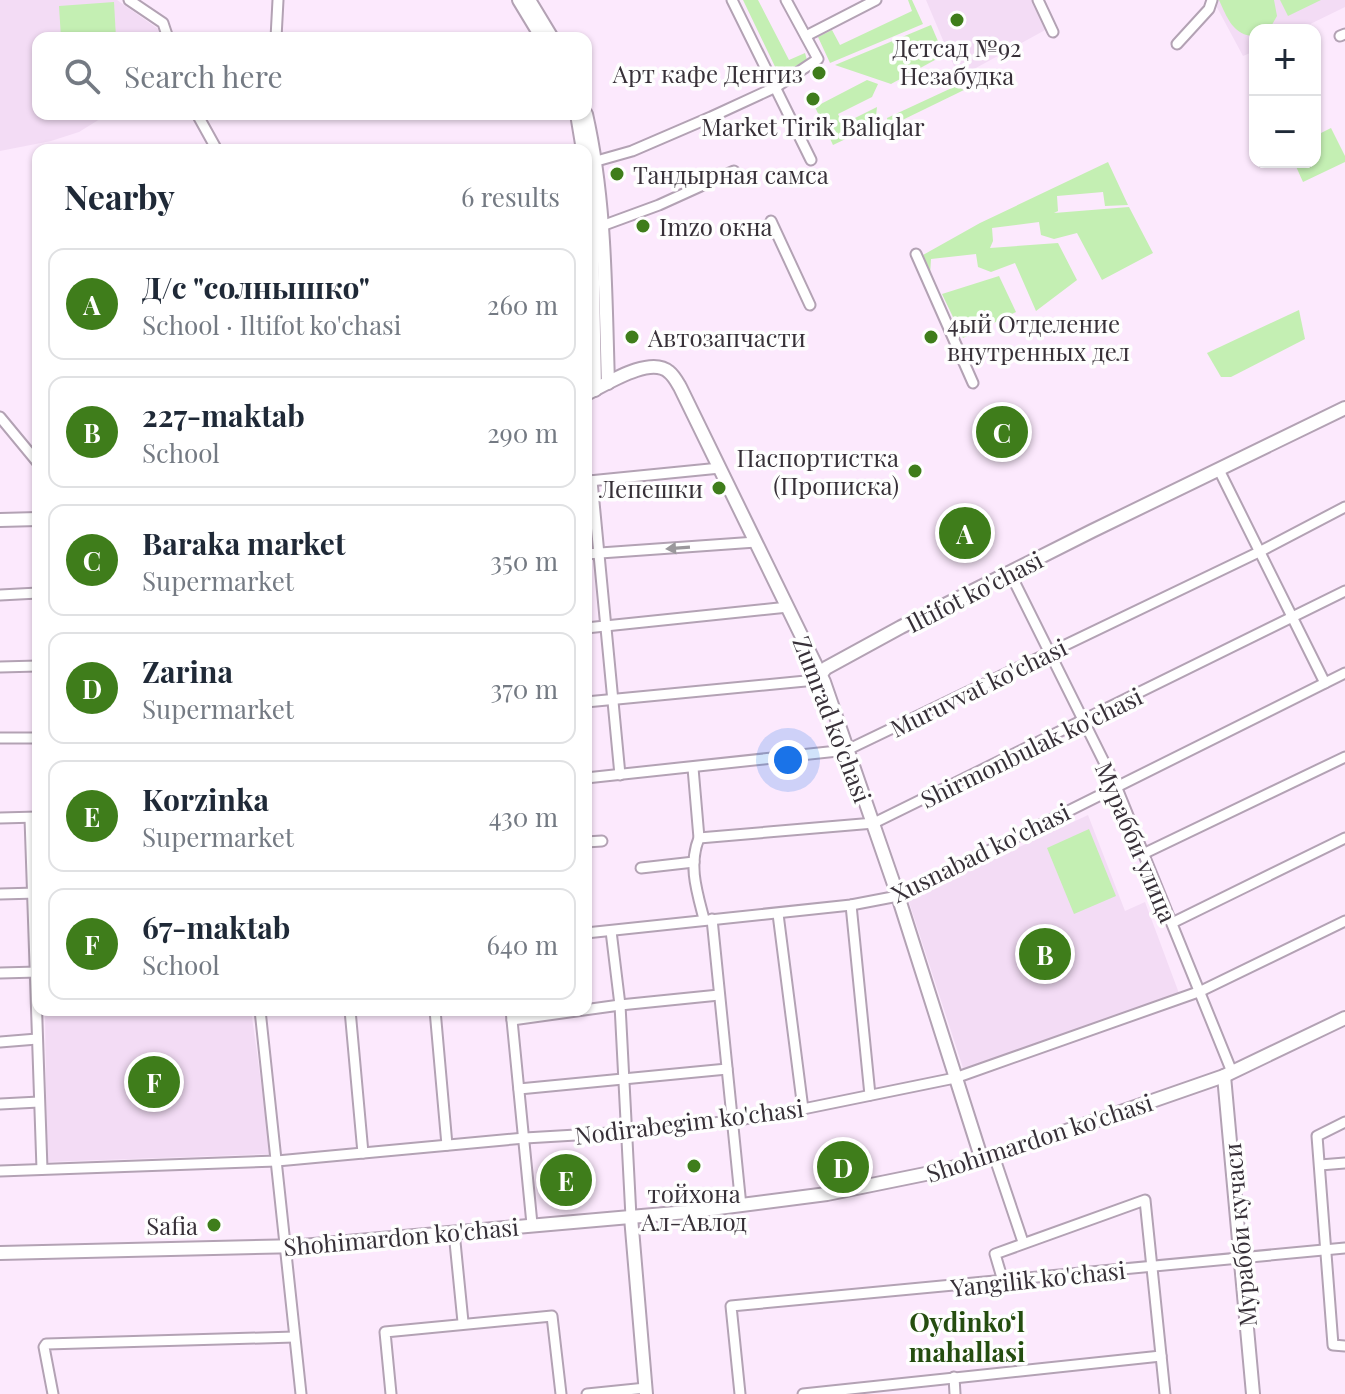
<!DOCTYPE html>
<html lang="en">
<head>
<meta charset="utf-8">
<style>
  :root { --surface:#fff; --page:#f6f6f7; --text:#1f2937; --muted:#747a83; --line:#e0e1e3; --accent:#3f7d1b }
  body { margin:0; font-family:"Playfair Display",serif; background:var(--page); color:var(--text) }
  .controls { position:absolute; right:24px; top:24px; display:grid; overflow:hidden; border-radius:16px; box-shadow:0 2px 6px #0004 }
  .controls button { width:72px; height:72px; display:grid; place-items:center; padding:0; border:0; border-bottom:2px solid var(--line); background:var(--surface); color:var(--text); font:40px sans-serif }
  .you { position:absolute; left:788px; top:760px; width:28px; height:28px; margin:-20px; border:6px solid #fff; border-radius:50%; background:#1a73e8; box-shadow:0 0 0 12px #1a73e833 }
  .badge { display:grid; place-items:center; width:52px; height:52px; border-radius:50%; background:var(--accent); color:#fff; font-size:26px; font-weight:700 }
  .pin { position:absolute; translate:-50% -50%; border:4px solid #fff; box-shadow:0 2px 8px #0006 }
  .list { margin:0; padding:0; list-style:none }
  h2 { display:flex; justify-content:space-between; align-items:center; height:104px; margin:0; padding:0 32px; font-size:34px }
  h2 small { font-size:26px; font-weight:400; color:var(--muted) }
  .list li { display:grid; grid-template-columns:52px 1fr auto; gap:24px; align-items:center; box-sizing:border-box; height:112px; margin:0 16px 16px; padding:0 16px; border:2px solid var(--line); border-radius:16px }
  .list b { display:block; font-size:30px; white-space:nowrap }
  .list p { margin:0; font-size:26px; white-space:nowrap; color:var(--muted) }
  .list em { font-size:26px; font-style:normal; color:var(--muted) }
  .icon { flex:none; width:44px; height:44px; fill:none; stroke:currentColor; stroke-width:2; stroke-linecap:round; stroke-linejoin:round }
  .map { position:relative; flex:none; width:1345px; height:1394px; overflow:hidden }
  .search { position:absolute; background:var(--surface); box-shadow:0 2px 6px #0004; left:32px; top:32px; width:560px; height:88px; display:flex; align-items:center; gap:20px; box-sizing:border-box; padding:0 28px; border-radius:16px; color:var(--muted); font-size:30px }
  .panel { position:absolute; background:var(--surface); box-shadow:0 2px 6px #0004; left:32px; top:144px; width:560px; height:872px; border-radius:16px }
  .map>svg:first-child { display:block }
</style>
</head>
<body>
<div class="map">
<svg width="1345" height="1394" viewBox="0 0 1345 1394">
  <rect width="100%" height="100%" fill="#fce9fd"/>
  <g fill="#f3dcf5">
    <path d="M0,0H117L161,31L162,38H38V114H108L79,132L51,141L0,151Z"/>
    <path d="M926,0H1033L1047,29L974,69L979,76L962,85Z"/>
    <path d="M1213,0H1345V7L1298,30H1255V51L1243,56Z"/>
    <path d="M1088,815L1125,911L1145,902L1180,996L964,1071L908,899Z"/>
    <path d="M45,1010H251L271,1154L47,1162Z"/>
  </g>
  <g fill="#c4efb3">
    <path d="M743,0H758L789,60L805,53L807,60L779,75Z"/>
    <path d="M908,0H912L923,24L830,63L818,37L832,30L840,45L912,11Z"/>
    <path d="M1219,0H1274L1277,16L1269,30H1255V36C1233,36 1227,17 1219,0Z"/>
    <path d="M1280,0H1321L1288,16Z"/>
    <path d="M114,2L116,38H61L59,6Z"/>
    <path d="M931,25L944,55L891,84L835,65Z"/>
    <path d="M867,80L878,84L872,97L838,114L843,124L877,107L875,125L833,145L815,107Z"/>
    <path d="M956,86L964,90L888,127L887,118Z"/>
    <path d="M1331,128L1345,156V162L1303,182L1294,162H1315V136Z"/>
    <path d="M1108,162L1128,205L1105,206L1103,192L1057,196L1058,211L1054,213L1129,207L1153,253L1102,280L1077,233L1054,239L1041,235L1039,222L992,228L993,241L990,248L1058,243L1077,280L1036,311L1015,263L991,272L978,267L976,254L931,259L930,275L923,255L980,223Z"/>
    <path d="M999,276L1016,312L963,338L942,294Z"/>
    <path d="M1299,310L1305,339L1231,377H1221L1207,353Z"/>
    <path d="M1089,829L1116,896L1074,914L1047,848Z"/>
  </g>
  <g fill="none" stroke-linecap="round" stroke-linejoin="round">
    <defs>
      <g id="street">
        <path d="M129,0L163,23L168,38"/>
        <path d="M732,0L811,160"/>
        <path d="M1038,0L1053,32"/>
        <path d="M806,36L876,0"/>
        <path d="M1340,36L1345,34"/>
        <path d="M276,38L278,0"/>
        <path d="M1177,44L1209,9L1212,0"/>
        <path d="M197,114L217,150"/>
        <path d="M586,164L632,151L711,117L776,87L818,59L786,0"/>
        <path d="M771,221L810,305"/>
        <path d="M599,227L659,205L734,171"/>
        <path d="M916,254L973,383"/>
        <path d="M0,417L38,463"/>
        <path d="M1219,470L1325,683"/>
        <path d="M589,481L720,468"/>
        <path d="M592,481L620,775"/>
        <path d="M586,554L756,542"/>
        <path d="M1010,573L1116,786L1232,1072"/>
        <path d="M0,595L38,593"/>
        <path d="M586,628L788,607"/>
        <path d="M0,667L38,666"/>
        <path d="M586,702L816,680L821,674"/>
        <path d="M0,738H38"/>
        <path d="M693,768L699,838C688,865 697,892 704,919"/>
        <path d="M586,778L847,750L1261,551L1345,507"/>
        <path d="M0,818L38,817"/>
        <path d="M30,818L42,1169"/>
        <path d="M699,838L874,823L1345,591"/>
        <path d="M586,842L602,841"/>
        <path d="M1143,854L1345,757"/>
        <path d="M641,868L694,862"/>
        <path d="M0,894L37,893"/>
        <path d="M851,905L870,1095"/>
        <path d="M778,914L803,1109"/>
        <path d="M712,919L741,1206"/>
        <path d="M1172,923L1345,838"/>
        <path d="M611,931L620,1005L631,1217"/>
        <path d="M586,933L851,905L898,896L1345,673"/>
        <path d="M0,973L38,972"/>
        <path d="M260,1010L301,1394"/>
        <path d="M350,1010L363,1153"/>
        <path d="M435,1010L447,1145"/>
        <path d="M511,1010L532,1224"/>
        <path d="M512,1020L620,1005L719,995"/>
        <path d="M0,1042L37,1039"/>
        <path d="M519,1089L727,1069"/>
        <path d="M0,1104L39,1102"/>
        <path d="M1345,1122L1317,1136L1333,1345L1345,1346"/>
        <path d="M994,1156L1023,1242"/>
        <path d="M1320,1165L1345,1163"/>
        <path d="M0,1171L277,1161L525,1138L627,1132L732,1121L803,1109L955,1078L1201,991L1345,921"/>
        <path d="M454,1232L463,1322"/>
        <path d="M1003,1281L995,1254L1145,1200L1165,1394"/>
        <path d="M954,1377L955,1394"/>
        <path d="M53,1394L44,1347L46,1344L294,1337"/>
        <path d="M391,1394L385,1332L552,1316L561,1394"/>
        <path d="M587,1394L646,1388"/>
        <path d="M740,1394L731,1306L1345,1248"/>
        <path d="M803,1394L1161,1356"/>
      </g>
      <g id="secondary">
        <path d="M519,0L542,38"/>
        <path d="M529,0L552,38"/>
        <path d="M577,114L583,150"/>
        <path d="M586,114C606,202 605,293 608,383"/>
        <path d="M586,171L592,228L595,390"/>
        <path d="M586,394C605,385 650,355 669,372C674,376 677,382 680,387L824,682L898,896L982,1160"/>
        <path d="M0,520L38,519"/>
        <path d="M821,674L826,668L901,627L1092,531L1345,408"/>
        <path d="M1224,1076L1253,1394"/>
        <path d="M631,1217L646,1394"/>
        <path d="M0,1253L302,1246L687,1212L827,1194L945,1170L994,1156L1224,1076L1345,1018"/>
      </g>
    </defs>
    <use href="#street" stroke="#b3a2b4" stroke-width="13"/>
    <use href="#secondary" stroke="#b3a2b4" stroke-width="16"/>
    <use href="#street" stroke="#fff" stroke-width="9"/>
    <use href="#secondary" stroke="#fff" stroke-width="12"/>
  </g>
  <defs><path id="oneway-solid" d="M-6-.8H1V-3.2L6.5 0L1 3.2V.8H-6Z" transform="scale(2)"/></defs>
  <use fill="#9b989c" href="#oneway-solid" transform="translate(678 548) rotate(176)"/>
  <g fill="#3f7d1b" stroke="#fefefe" stroke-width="3">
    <circle cx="957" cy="20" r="8"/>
    <circle cx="819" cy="73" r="8"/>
    <circle cx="813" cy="99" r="8"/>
    <circle cx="617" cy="174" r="8"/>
    <circle cx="643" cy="226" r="8"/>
    <circle cx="632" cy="337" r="8"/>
    <circle cx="931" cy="337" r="8"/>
    <circle cx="915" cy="471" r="8"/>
    <circle cx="719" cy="488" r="8"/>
    <circle cx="694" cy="1166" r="8"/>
    <circle cx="214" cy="1225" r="8"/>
  </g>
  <g text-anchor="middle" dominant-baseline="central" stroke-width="7" stroke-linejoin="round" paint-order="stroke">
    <g font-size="24" fill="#373038" stroke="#fefefe" text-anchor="end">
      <text x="957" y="47" text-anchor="middle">Детсад №92<tspan x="957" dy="28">Незабудка</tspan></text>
      <text x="803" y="73">Арт кафе Денгиз</text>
      <text x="813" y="126" text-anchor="middle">Market Tirik Baliqlar</text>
      <text x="633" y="174" text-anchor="start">Тандырная самса</text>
      <text x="659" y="226" text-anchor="start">Imzo окна</text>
      <text x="947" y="323" text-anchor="start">4ый Отделение<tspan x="947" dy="28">внутренных дел</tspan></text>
      <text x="648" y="337" text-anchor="start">Автозапчасти</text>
      <text x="899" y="457">Паспортистка<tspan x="899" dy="28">(Прописка)</tspan></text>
      <text x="703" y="488">Лепешки</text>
      <text x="694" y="1193" text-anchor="middle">тойхона<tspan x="694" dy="28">Ал-Авлод</tspan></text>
      <text x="198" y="1225">Safia</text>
    </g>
    <g font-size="24" fill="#373038" stroke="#fefefe">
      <text transform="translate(974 591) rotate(-27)">Iltifot ko'chasi</text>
      <text transform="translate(978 687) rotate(-26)">Muruvvat ko'chasi</text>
      <text transform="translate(833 719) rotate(69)">Zumrad ko'chasi</text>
      <text transform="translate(1031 747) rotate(-26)">Shirmonbulak ko'chasi</text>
      <text transform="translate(1137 842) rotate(67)">Мурабби улица</text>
      <text transform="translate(980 852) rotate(-26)">Xusnabad ko'chasi</text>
      <text transform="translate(689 1121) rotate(-7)">Nodirabegim ko'chasi</text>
      <text transform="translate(1039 1137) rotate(-18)">Shohimardon ko'chasi</text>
      <text transform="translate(1239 1235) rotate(-95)">Мурабби кучаси</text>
      <text transform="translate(401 1236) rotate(-5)">Shohimardon ko'chasi</text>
      <text transform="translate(1038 1278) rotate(-6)">Yangilik ko'chasi</text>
    </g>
    <g font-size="26" font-weight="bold" fill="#254d10" stroke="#fefefe">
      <text x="967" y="1321">Oydinkoʻl<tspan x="967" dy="30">mahallasi</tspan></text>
    </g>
  </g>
</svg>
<div class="controls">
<button>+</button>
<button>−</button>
</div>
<div class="you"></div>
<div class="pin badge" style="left:965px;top:533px">A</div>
<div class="pin badge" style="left:1045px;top:954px">B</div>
<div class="pin badge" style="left:1002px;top:432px">C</div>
<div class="pin badge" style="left:843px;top:1167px">D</div>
<div class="pin badge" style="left:566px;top:1180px">E</div>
<div class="pin badge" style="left:154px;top:1082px">F</div>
<div class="search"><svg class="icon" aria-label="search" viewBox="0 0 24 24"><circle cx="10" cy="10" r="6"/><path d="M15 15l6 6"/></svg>Search here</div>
<section class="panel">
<h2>Nearby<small>6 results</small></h2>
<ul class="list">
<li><span class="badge">A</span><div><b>Д/с &quot;солнышко&quot;</b><p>School · Iltifot ko'chasi</p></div><em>260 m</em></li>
<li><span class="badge">B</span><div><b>227-maktab</b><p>School</p></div><em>290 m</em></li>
<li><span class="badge">C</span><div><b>Baraka market</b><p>Supermarket</p></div><em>350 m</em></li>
<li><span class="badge">D</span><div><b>Zarina</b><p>Supermarket</p></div><em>370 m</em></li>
<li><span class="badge">E</span><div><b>Korzinka</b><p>Supermarket</p></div><em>430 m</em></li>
<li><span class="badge">F</span><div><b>67-maktab</b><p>School</p></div><em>640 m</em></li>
</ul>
</section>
</div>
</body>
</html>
